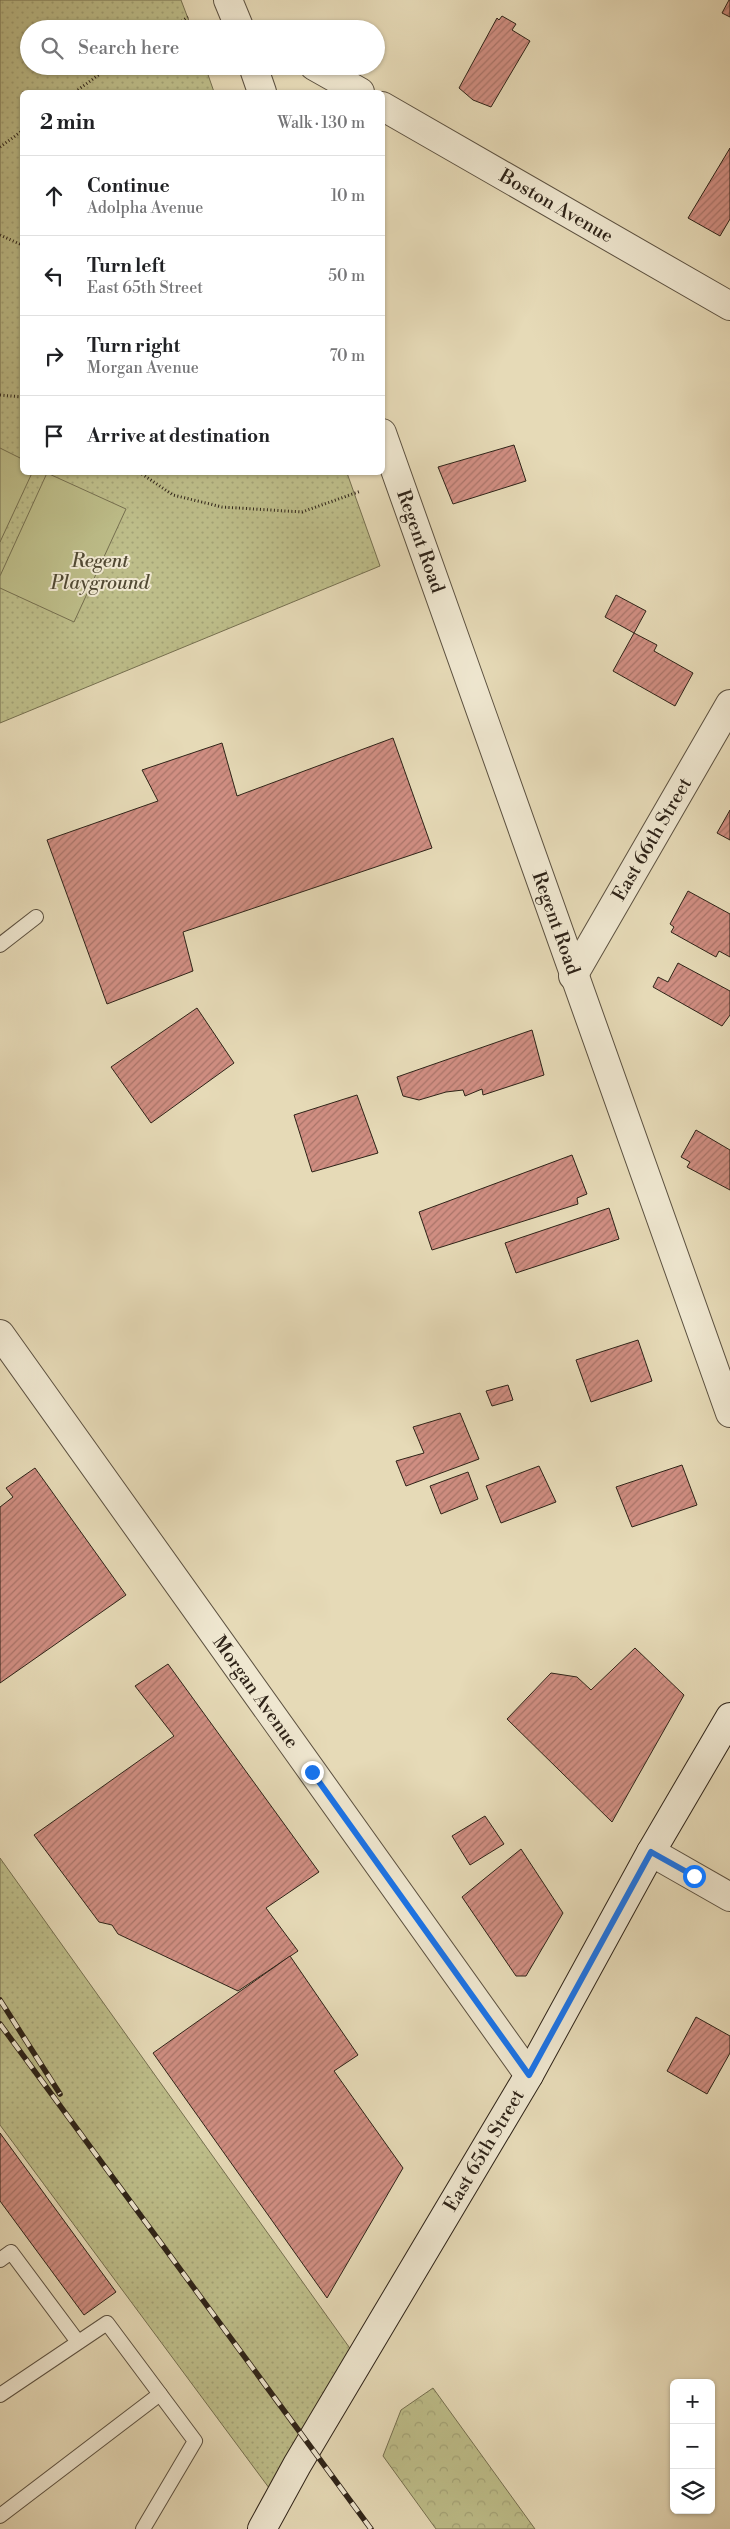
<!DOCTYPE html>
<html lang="en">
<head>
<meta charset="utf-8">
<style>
  :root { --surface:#fff; --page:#f6f6f6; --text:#202124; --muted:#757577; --line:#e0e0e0 }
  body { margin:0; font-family:"Libre Bodoni",serif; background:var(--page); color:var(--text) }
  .controls { position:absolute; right:15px; bottom:15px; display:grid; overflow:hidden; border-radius:8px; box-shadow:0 1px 4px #0004 }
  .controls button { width:45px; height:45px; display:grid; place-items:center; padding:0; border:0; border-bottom:1px solid var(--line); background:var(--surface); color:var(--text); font:25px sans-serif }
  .stop { position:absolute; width:15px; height:15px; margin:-11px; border:4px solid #1a73e8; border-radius:50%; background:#fff }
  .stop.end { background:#1a73e8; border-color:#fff; box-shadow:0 1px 5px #0008 }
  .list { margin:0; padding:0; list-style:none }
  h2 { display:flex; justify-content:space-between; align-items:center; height:65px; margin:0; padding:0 20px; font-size:21px }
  h2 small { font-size:16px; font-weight:400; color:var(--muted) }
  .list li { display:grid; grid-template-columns:32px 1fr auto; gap:15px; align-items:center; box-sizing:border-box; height:80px; padding:0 20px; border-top:1px solid var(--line) }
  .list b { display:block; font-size:19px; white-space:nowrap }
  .list p { margin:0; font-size:16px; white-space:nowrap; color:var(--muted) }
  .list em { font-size:16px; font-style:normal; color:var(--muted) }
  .icon { flex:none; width:28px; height:28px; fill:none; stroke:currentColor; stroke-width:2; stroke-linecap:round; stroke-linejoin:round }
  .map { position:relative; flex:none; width:730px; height:2529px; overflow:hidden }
  .search { position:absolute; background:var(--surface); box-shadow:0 1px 4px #0004; left:20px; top:20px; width:365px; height:55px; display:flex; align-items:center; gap:12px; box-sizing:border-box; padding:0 18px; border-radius:28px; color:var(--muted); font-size:19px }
  .panel { position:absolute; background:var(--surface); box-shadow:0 1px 4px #0004; left:20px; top:90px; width:365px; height:385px; border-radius:8px }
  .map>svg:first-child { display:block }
</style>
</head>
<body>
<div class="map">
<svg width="730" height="2529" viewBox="0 0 730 2529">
  <defs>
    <pattern id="grass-dots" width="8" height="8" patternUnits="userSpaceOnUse" patternTransform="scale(1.25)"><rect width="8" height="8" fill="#bdbd89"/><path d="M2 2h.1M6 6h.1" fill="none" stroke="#a3a276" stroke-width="1.8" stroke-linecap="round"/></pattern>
    <pattern id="forest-crowns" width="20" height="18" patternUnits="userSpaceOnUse" patternTransform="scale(1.25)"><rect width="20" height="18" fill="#bdbd89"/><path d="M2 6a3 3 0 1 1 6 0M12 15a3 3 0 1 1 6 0" fill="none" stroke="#a3a276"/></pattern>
    <pattern id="building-hatch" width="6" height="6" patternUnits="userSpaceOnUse" patternTransform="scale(1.25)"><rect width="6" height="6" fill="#d08e82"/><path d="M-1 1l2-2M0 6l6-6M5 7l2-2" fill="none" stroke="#a97469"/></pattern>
  </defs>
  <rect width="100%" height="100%" fill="#e6dab7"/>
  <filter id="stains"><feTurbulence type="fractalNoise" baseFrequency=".004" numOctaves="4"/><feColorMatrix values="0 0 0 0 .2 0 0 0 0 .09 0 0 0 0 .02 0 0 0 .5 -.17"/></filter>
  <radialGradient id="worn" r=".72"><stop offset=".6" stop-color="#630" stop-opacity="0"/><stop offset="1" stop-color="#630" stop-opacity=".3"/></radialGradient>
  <g fill="url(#grass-dots)" stroke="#767050">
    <path d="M0,0H181L192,29H29V66H205L214,92H22V472L347,473L380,566L0,723Z"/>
    <path d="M0,1858L359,2361L278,2500L0,2125Z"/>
  </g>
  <path fill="url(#forest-crowns)" stroke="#767050" d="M433,2388L535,2529H436L383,2456L401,2410Z"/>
  <g fill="#bdbd89" stroke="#767050">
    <path d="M0,448L22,459V472L32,473L0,542Z"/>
    <path d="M47,473L126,509L74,622L0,588V576Z"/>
  </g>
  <g fill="url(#building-hatch)" stroke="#2e2318">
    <path d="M729,0H730V17L722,13Z"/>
    <path d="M502,16L516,24L512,30L530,41L491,107L473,100L459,88L497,18L499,20Z"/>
    <path d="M730,148V219L720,236L688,218Z"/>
    <path d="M514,445L526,481L453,504L438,467Z"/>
    <path d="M616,595L646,611L634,633L605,617Z"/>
    <path d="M634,633L657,645L654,651L693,673L675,706L613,671Z"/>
    <path d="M393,738L432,848L183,932L193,971L107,1004L47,840L158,801L142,770L222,743L237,796Z"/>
    <path d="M730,810V840L717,833Z"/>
    <path d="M688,891L730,914V957L719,951L716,957L671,932L674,927L670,924Z"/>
    <path d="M678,963L730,991V1015L722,1026L653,987L658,977L668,982Z"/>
    <path d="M197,1008L234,1063L151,1123L111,1067Z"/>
    <path d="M532,1030L544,1075L483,1095L482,1089L465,1096L463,1090L446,1092L419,1100L403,1096L397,1077Z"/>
    <path d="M357,1095L378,1153L312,1172L294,1115Z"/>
    <path d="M696,1130L730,1150V1190L687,1167L690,1162L681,1157Z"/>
    <path d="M572,1155L587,1194L577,1198L578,1204L432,1250L419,1212Z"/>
    <path d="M609,1208L619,1239L516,1273L505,1243Z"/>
    <path d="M638,1340L652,1381L591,1402L576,1360Z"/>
    <path d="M508,1385L513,1400L492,1406L486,1391Z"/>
    <path d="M460,1413L479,1459L406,1486L396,1461L424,1453L413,1427Z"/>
    <path d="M682,1465L697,1505L632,1527L616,1487Z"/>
    <path d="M539,1466L556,1502L501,1523L486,1486Z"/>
    <path d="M35,1468L126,1595L0,1683V1507L13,1497L6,1488Z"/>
    <path d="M468,1472L478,1499L441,1514L430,1486Z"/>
    <path d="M635,1648L684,1695L612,1822L507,1719L551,1673L577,1677L591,1690Z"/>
    <path d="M168,1664L319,1872L266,1908L298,1951L238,1991L118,1934L112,1925L99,1922L34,1835L174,1736L135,1686Z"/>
    <path d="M485,1816L504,1844L470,1865L452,1836Z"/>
    <path d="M521,1849L563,1913L526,1976H516L462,1897Z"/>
    <path d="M290,1956L358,2055L334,2071L403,2168L327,2298L153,2053Z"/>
    <path d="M696,2017L730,2036V2053L707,2094L667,2071Z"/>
    <path d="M0,2133L116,2292L84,2315L0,2201Z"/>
  </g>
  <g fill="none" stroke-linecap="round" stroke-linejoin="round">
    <defs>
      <g id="lane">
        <path d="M0,945L36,917"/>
        <path d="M0,2260L11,2252L78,2342"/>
        <path d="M0,2395L107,2323L195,2441L143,2529"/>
        <path d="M0,2516L160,2394"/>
      </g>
      <g id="street">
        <path d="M228,0L240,29"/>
        <path d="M253,66L262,92"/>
        <path d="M314,66L360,92"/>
        <path id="s1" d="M382,106L730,306"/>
        <path id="s2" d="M382,433L730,1413"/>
        <path id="s3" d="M573,976L730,704"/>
        <path id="s4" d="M0,1334L529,2075"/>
        <path d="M651,1852L730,1897"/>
      </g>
      <g id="secondary">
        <path id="s5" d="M262,2529L297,2465L529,2075L651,1852L730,1717"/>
      </g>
    </defs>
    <use href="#lane" stroke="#5c5140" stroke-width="16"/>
    <use href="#street" stroke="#5c5140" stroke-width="30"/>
    <use href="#secondary" stroke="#2e2318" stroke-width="30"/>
    <g stroke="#2e2318" stroke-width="3" stroke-dasharray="1 2.5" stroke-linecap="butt">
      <path d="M170,29L188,17"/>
      <path d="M75,92L111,66"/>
      <path d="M0,147L22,131"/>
      <path d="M0,235L22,245"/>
      <path d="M0,395L22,397"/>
      <path d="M139,472L173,495L222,507L302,512L361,491"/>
    </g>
    <use href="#lane" stroke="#efe7d0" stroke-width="14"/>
    <use href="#street" stroke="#efe7d0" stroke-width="28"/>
    <use href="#secondary" stroke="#efe7d0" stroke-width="28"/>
    <defs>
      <g id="rail">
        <path d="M0,2000L60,2094"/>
        <path d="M0,2024L371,2529"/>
      </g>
    </defs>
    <use href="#rail" stroke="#2e2318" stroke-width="5.5"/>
    <use href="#rail" stroke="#efe7d0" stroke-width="4" stroke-dasharray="11" stroke-linecap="butt"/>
  </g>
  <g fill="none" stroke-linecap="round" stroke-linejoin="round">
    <path stroke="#1a73e8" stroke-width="6" d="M312,1772L529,2075L651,1852L694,1876"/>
  </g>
  <g text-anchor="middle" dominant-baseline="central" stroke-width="4" stroke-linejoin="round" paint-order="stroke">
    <g font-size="19" fill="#2e2318" stroke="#efe7d0">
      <text stroke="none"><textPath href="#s1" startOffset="201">Boston Avenue</textPath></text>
      <text stroke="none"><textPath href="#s2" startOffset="115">Regent Road</textPath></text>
      <text stroke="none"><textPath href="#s3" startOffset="158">East 66th Street</textPath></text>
      <text stroke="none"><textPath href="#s2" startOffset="520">Regent Road</textPath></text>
      <text stroke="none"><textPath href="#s4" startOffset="440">Morgan Avenue</textPath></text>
      <text stroke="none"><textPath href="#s5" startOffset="439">East 65th Street</textPath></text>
    </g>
    <g font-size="19" font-style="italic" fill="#524a34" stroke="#efe7d0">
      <text x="100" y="561">Regent<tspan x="100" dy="22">Playground</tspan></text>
    </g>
  </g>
  <rect width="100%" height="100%" filter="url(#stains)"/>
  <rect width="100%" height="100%" fill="url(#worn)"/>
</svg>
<div class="controls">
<button>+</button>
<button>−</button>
<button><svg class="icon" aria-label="layers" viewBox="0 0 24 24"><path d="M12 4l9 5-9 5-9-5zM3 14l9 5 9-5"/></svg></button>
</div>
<div class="stop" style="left:694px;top:1876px"></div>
<div class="stop end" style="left:312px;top:1772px"></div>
<div class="search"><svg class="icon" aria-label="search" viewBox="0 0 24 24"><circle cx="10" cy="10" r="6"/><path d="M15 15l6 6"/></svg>Search here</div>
<section class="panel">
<h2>2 min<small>Walk · 130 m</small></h2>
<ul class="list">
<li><svg class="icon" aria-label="ahead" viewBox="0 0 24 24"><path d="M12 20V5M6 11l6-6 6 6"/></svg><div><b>Continue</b><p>Adolpha Avenue</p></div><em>10 m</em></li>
<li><svg class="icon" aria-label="left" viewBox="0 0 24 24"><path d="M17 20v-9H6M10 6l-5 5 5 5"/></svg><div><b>Turn left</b><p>East 65th Street</p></div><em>50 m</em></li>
<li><svg class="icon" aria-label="right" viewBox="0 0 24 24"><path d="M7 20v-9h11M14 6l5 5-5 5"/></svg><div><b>Turn right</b><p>Morgan Avenue</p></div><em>70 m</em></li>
<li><svg class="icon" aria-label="arrive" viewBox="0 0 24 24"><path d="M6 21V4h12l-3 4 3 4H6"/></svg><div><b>Arrive at destination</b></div></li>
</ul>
</section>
</div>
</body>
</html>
